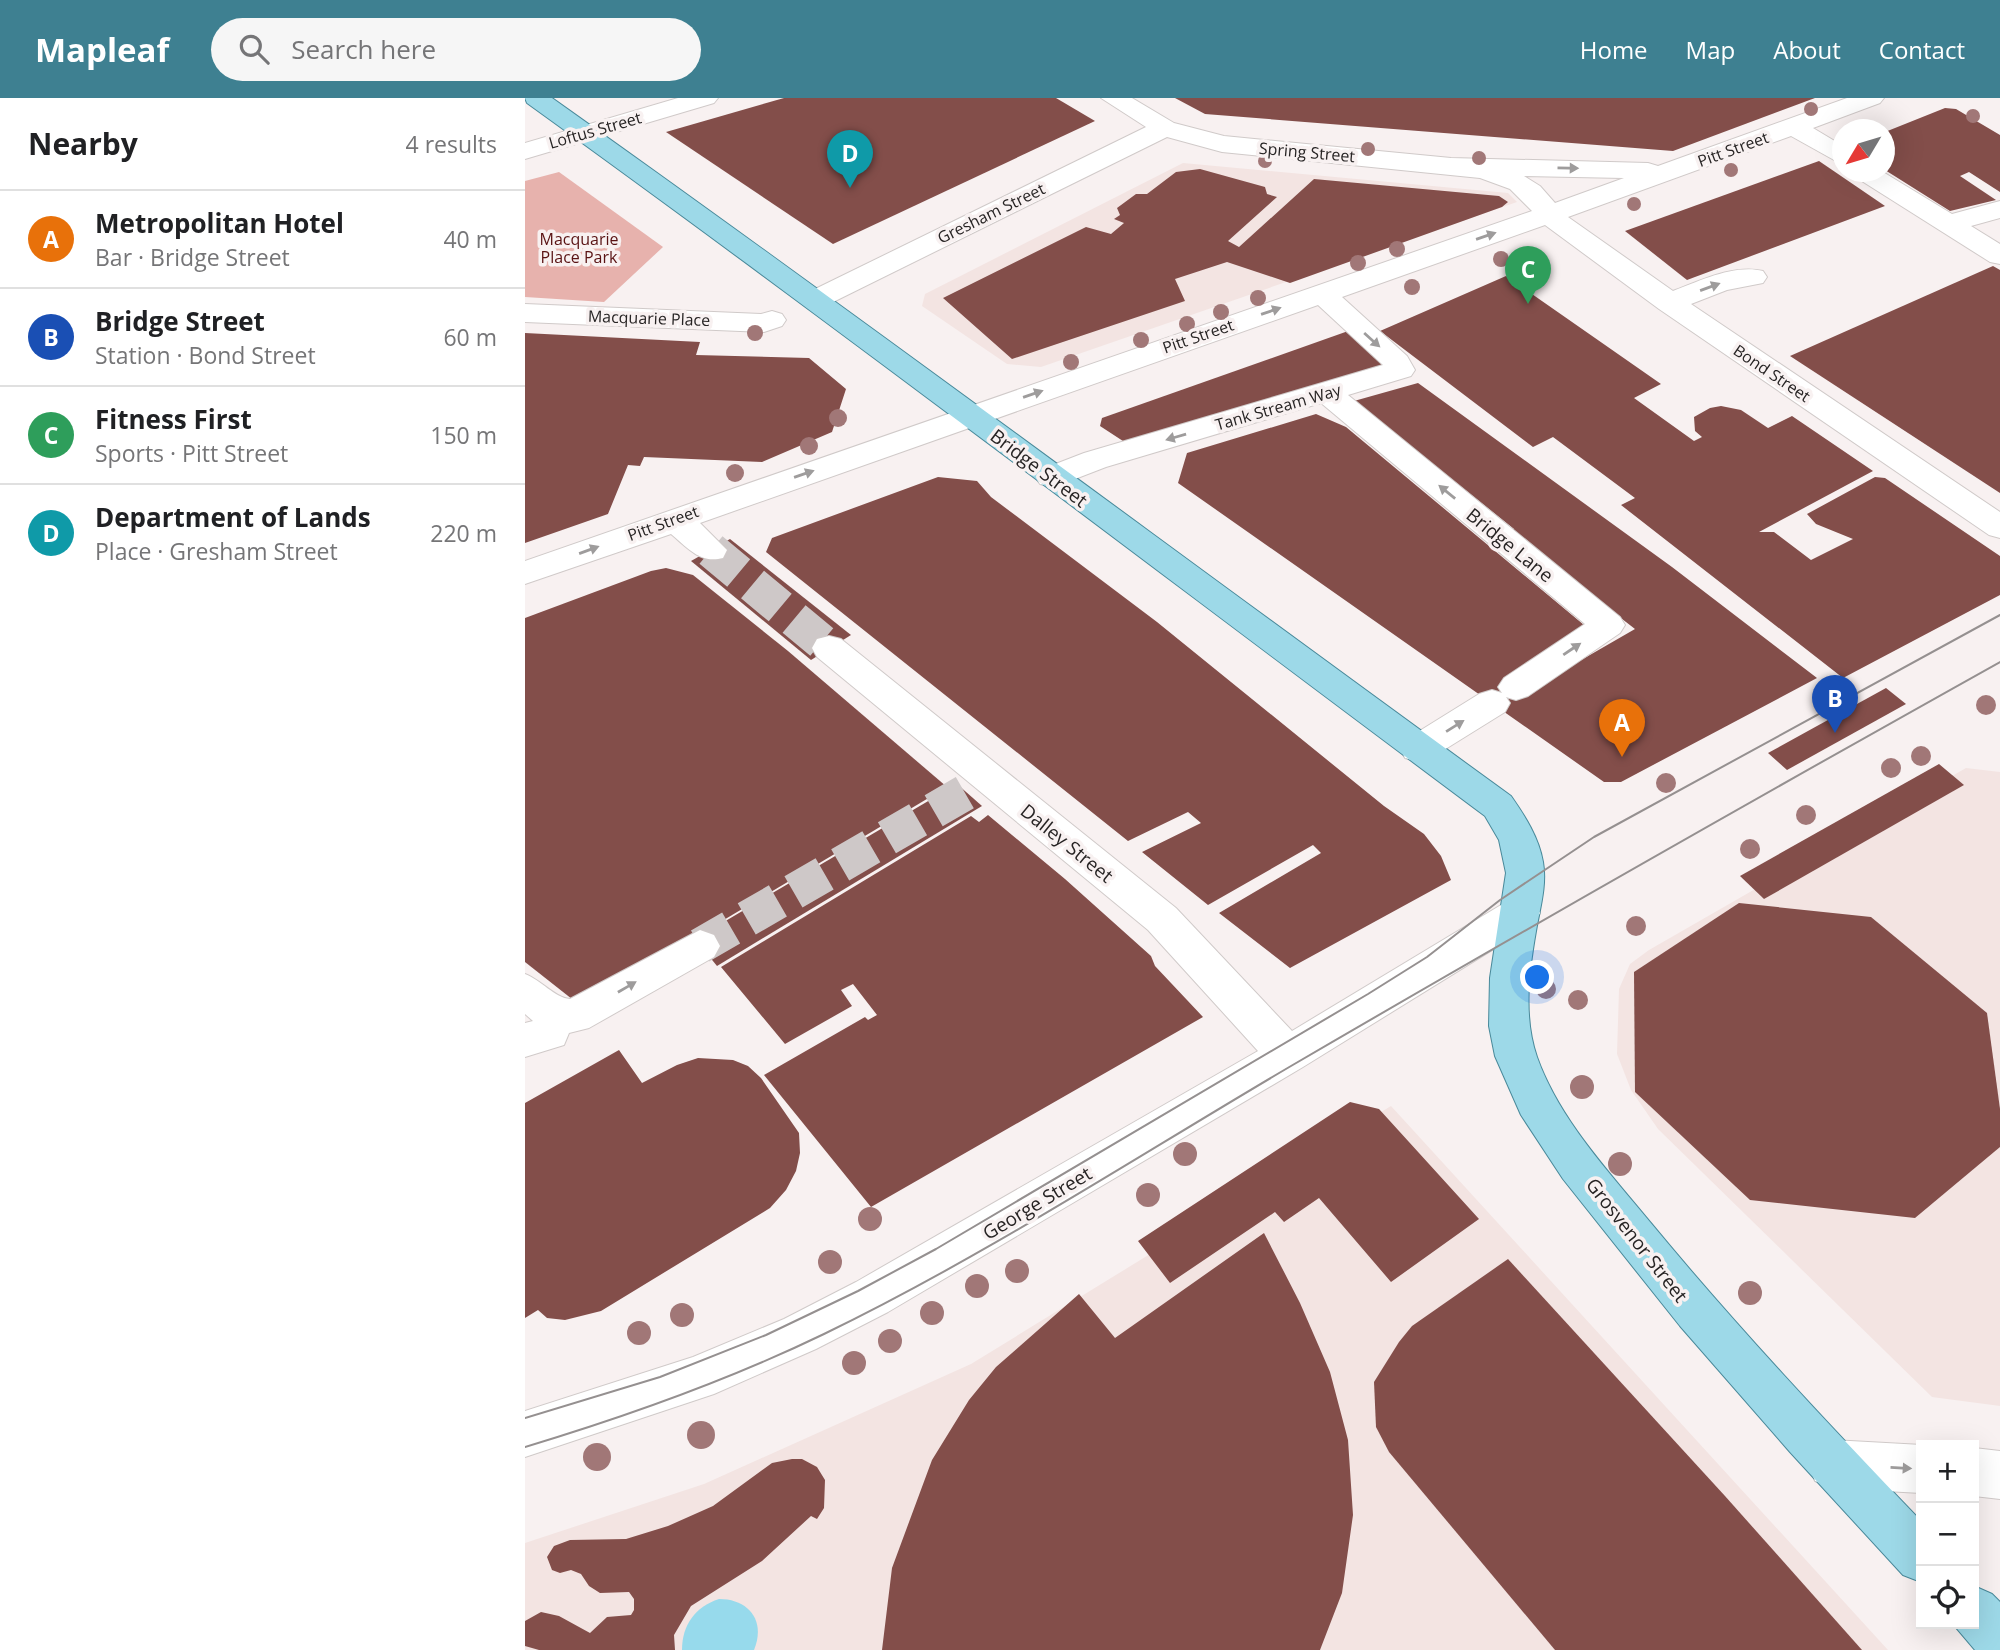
<!DOCTYPE html>
<html lang="en">
<head>
<meta charset="utf-8">
<style>
  :root { --surface:#fff; --page:#f6f6f6; --text:#202124; --muted:#757577; --line:#e0e0e0; --accent:#3e8091 }
  body { margin:0; font-family:"Open Sans",sans-serif; background:var(--page); color:var(--text) }
  .controls { position:absolute; right:21px; bottom:21px; display:grid; overflow:hidden; border-radius:0px; box-shadow:0 7px 28px #0002 }
  .controls button { width:63px; height:63px; display:grid; place-items:center; padding:0; border:0; border-bottom:2px solid var(--line); background:var(--surface); color:var(--text); font:35px sans-serif }
  .compass { position:absolute; left:1307px; top:21px; width:63px; height:63px; border-radius:50%; background:var(--surface); box-shadow:0 7px 28px #0002; rotate:232deg }
  .you { position:absolute; left:1013px; top:880px; width:24px; height:24px; margin:-18px; border:5px solid #fff; border-radius:50%; background:#1a73e8; box-shadow:0 0 0 10px #1a73e833 }
  .badge { display:grid; place-items:center; width:46px; height:46px; border-radius:50%; background:var(--accent); color:#fff; font-size:23px; font-weight:700 }
  .pin { position:absolute; translate:-50% -58px; filter:drop-shadow(0 2px 4px #0008) }
  .pin::after { content:''; position:absolute; top:37px; width:24px; height:21px; background:inherit; clip-path:polygon(0 0,100% 0,50% 100%) }
  .list { margin:0; padding:0; list-style:none }
  h2 { display:flex; justify-content:space-between; align-items:center; height:91px; margin:0; padding:0 28px; font-size:30px }
  h2 small { font-size:23px; font-weight:400; color:var(--muted) }
  .list li { display:grid; grid-template-columns:46px 1fr auto; gap:21px; align-items:center; box-sizing:border-box; height:98px; padding:0 28px; border-top:2px solid var(--line) }
  .list b { display:block; font-size:26px; white-space:nowrap }
  .list p { margin:0; font-size:23px; white-space:nowrap; color:var(--muted) }
  .list em { font-size:23px; font-style:normal; color:var(--muted) }
  .icon { flex:none; width:38px; height:38px; fill:none; stroke:currentColor; stroke-width:2; stroke-linecap:round; stroke-linejoin:round }
  .map { position:relative; flex:none; width:1475px; height:1552px; overflow:hidden }
  header { display:flex; align-items:center; gap:42px; box-sizing:border-box; height:98px; padding:0 35px; background:var(--accent); color:#fff }
  header strong { font-size:33px }
  nav { display:flex; gap:38px; margin-inline-start:auto; font-size:24px }
  .search { width:490px; height:63px; background:var(--page); display:flex; align-items:center; gap:18px; box-sizing:border-box; padding:0 24px; border-radius:38px; color:var(--muted); font-size:26px }
  main { display:flex }
  aside { flex:1; background:var(--surface) }
  .map>svg:first-child { display:block }
</style>
</head>
<body>
<header>
<strong>Mapleaf</strong>
<div class="search"><svg class="icon" aria-label="search" viewBox="0 0 24 24"><circle cx="10" cy="10" r="6"/><path d="M15 15l6 6"/></svg>Search here</div>
<nav><a>Home</a><a>Map</a><a>About</a><a>Contact</a></nav>
</header>
<main>
<aside>
<h2>Nearby<small>4 results</small></h2>
<ul class="list">
<li><span class="badge" style="background:#e8710a">A</span><div><b>Metropolitan Hotel</b><p>Bar · Bridge Street</p></div><em>40 m</em></li>
<li><span class="badge" style="background:#1a4fb4">B</span><div><b>Bridge Street</b><p>Station · Bond Street</p></div><em>60 m</em></li>
<li><span class="badge" style="background:#2e9e5b">C</span><div><b>Fitness First</b><p>Sports · Pitt Street</p></div><em>150 m</em></li>
<li><span class="badge" style="background:#0f9aa8">D</span><div><b>Department of Lands</b><p>Place · Gresham Street</p></div><em>220 m</em></li>
</ul>
</aside>
<div class="map">
<svg width="1475" height="1552" viewBox="0 0 1475 1552">
  <rect width="100%" height="100%" fill="#f8f1f1"/>
  <g fill="#f3e4e2">
    <path d="M658,65L983,95L992,104L516,269L482,266L397,208L400,196Z"/>
    <path d="M1441,670L1475,674V1308L1407,1299L1133,1031L1106,992L1092,956L1094,891L1105,866L1124,852Z"/>
    <path d="M866,1008L1363,1552H0V1445L179,1386L446,1266Z"/>
  </g>
  <path fill="#e7b2ad" d="M34,74L138,149L79,204L0,199V83Z"/>
  <path fill="#97daec" d="M194,1501C224,1501 241,1523 229,1552H157C157,1527 170,1509 194,1501Z"/>
  <g fill="#834e4a">
    <path d="M259,0H531L570,23L308,146L141,34Z"/>
    <path d="M650,0H1290L1148,53L680,16Z"/>
    <path d="M1420,10L1431,11L1475,37V94L1444,74L1435,78L1471,102L1425,113L1360,72V34Z"/>
    <path d="M1294,63L1360,108L1162,182L1100,133Z"/>
    <path d="M675,71L740,89L742,96L752,99L703,143L714,149L789,81L974,98L983,104L977,109L765,185L702,164L650,181L660,203L487,261L418,200L561,129L586,136L599,125L589,121L595,117L592,110L611,96H622L651,74Z"/>
    <path d="M1468,168L1475,172V395L1265,258Z"/>
    <path d="M981,178L1136,286L1109,300L1169,343L1177,339L1170,333L1169,319L1185,310L1196,308L1216,312L1243,330L1267,318L1348,373L1234,434H1249L1286,462L1328,441L1291,426L1282,416L1350,379L1360,380L1475,458V497L1318,580L1096,407L1110,400L1028,339L1008,349L855,233Z"/>
    <path d="M826,232L860,266L601,345L575,328L577,320Z"/>
    <path d="M0,235L175,244L171,257L284,260L321,291L307,334L237,364L119,359L115,368L103,367L83,416L0,445Z"/>
    <path d="M893,285L1147,469L1292,580L1096,684H1079L653,385L662,355L791,316L821,329L1059,527L1051,565L1110,531L984,433L989,431L829,303Z"/>
    <path d="M413,379L452,383L466,399L632,524L859,708L899,736L916,758L926,782L765,870L694,815L796,755L788,747L683,807L617,754L676,725L663,714L603,743L241,454L247,440Z"/>
    <path d="M205,441L326,537L286,562L166,463Z"/>
    <path d="M141,470L168,477L263,553L422,689L66,901L52,905L0,864V520L126,473Z"/>
    <path d="M1361,590L1381,606L1262,672L1243,655Z"/>
    <path d="M1414,666L1439,687L1239,801L1215,778Z"/>
    <path d="M432,686L457,708L192,868L170,841Z"/>
    <path d="M463,717L540,781L626,858L630,868L678,919L346,1109L239,977L340,919L343,922L352,917L328,886L316,892L327,908L260,946L196,869L446,718L454,724Z"/>
    <path d="M1214,805L1346,819L1462,915L1475,1011V1049L1390,1120L1225,1102L1110,994L1109,874Z"/>
    <path d="M94,952L117,985L152,967L173,960L208,962L223,968L236,980L274,1035L275,1055L271,1073L261,1092L245,1110L76,1213L40,1222L22,1220L13,1212L0,1220V1005Z"/>
    <path d="M825,1004L854,1011L954,1121L866,1184L794,1100L759,1124L750,1114L645,1185L613,1143Z"/>
    <path d="M739,1135L775,1205L805,1274L823,1342L828,1417L817,1495L795,1552H357L367,1470L407,1362L444,1302L471,1269L554,1196L590,1240Z"/>
    <path d="M983,1161L1200,1398L1337,1552H1030L864,1354L851,1329L849,1284L874,1244L887,1228Z"/>
    <path d="M267,1361H277L292,1369L300,1382L299,1410L292,1421L286,1418L237,1463L166,1508L149,1537L150,1552H14L0,1548V1523L16,1514L34,1518L65,1535L82,1519L106,1517L109,1512V1501L104,1494L75,1495L64,1488L56,1476L46,1472L35,1475L27,1472L22,1459L29,1448L45,1442L101,1441L143,1428L188,1408L247,1365Z"/>
  </g>
  <g fill="none" stroke-linecap="round" stroke-linejoin="round">
    <g stroke="#cec8c8" stroke-width="36" stroke-dasharray="36 18" stroke-linecap="butt">
      <path d="M186,452L304,550"/>
      <path d="M175,848L441,694"/>
    </g>
    <defs>
      <g id="minor">
        <path d="M153,0H193L189,5L0,61V45Z"/>
        <path d="M576,0H607L649,25L699,38L926,60L1123,65L1133,68L1322,0H1359L1355,5L1288,30L1318,48V67L1266,38L1043,119L1148,193C1175,183 1209,166 1238,173L1242,179L1238,185L1202,192L1166,206L1475,414V440L1464,437L1134,211L1020,127L817,199L882,258L890,272L886,278L823,297L1095,519L1100,527L1095,535L1003,598L991,602L981,599L985,605L980,614L906,660L893,664L880,660L875,651L880,642L954,596L967,592L977,595L973,589L979,580L1060,526L796,305L581,369L537,386L526,389L515,386L510,379L515,372L559,355L858,267L793,207L175,425L202,452L198,460C175,466 163,450 146,436L0,486V463L1007,113L985,91L955,80L697,54L642,39L302,207L292,210L282,207L278,201L282,195L621,29ZM999,78L1099,80L1030,105L1015,88Z"/>
        <path d="M1328,74H1358L1427,116L1475,103V120L1446,128L1475,146V166L1465,164L1332,80Z"/>
        <path d="M0,206L236,216L247,213L257,216L261,222L257,228L239,234L0,224Z"/>
        <path d="M304,538L316,541L651,810L767,933L981,804L995,800L1009,804L1015,815L1009,826L778,969L363,1214L291,1251L189,1296L0,1359V1313L168,1259L259,1221L331,1184L733,953L623,832L292,559L287,550L292,541Z"/>
        <path d="M175,832L189,837L195,848L189,859L64,930L44,935L39,947L0,959V925L8,923L0,916V876C16,882 30,900 45,901Z"/>
        <path d="M1307,1342L1397,1347L1396,1395L1307,1390L1290,1383L1283,1366L1290,1349Z"/>
        <path d="M1449,1350L1475,1353V1401L1449,1398Z"/>
      </g>
      <g id="major">
        <path d="M0,0H27C350,229 666,466 986,698C1000,718 1014,740 1018,764C1022,787 1015,810 1011,833C1004,873 998,919 1012,959C1034,1021 1084,1074 1125,1124C1211,1228 1303,1326 1396,1423V1484L1378,1477L1265,1354L1155,1228L1038,1081L996,1017L970,958L964,928L965,880L981,775L974,742L960,718C641,480 325,238 2,5Z"/>
        <path d="M1449,1488L1467,1496L1475,1504V1552H1450L1428,1526H1449Z"/>
      </g>
    </defs>
    <use href="#minor" stroke="#d0cac9" stroke-width="2"/>
    <use href="#major" stroke="#49899a" stroke-width="2"/>
    <use href="#minor" fill="#fff" fill-rule="evenodd"/>
    <use href="#major" fill="#9dd9e8" fill-rule="evenodd"/>
    <g stroke="#959090" stroke-width="2">
      <path d="M0,1320L135,1279L241,1237L333,1193L411,1151L843,896L902,859L975,802L1069,739L1475,517"/>
      <path d="M0,1349C103,1318 202,1283 299,1236C460,1158 611,1059 766,968C1001,831 1237,697 1475,564"/>
    </g>
  </g>
  <g fill="#a17777">
    <circle cx="1286" cy="11" r="7"/>
    <circle cx="1448" cy="18" r="7"/>
    <circle cx="843" cy="51" r="7"/>
    <circle cx="954" cy="60" r="7"/>
    <circle cx="740" cy="63" r="7"/>
    <circle cx="1206" cy="72" r="7"/>
    <circle cx="1109" cy="106" r="7"/>
    <circle cx="872" cy="151" r="8"/>
    <circle cx="976" cy="161" r="8"/>
    <circle cx="833" cy="165" r="8"/>
    <circle cx="887" cy="189" r="8"/>
    <circle cx="733" cy="200" r="8"/>
    <circle cx="696" cy="214" r="8"/>
    <circle cx="662" cy="226" r="8"/>
    <circle cx="230" cy="235" r="8"/>
    <circle cx="616" cy="242" r="8"/>
    <circle cx="546" cy="264" r="8"/>
    <circle cx="313" cy="320" r="9"/>
    <circle cx="284" cy="348" r="9"/>
    <circle cx="210" cy="375" r="9"/>
    <circle cx="1461" cy="607" r="10"/>
    <circle cx="1396" cy="658" r="10"/>
    <circle cx="1366" cy="670" r="10"/>
    <circle cx="1141" cy="685" r="10"/>
    <circle cx="1281" cy="717" r="10"/>
    <circle cx="1225" cy="751" r="10"/>
    <circle cx="1111" cy="828" r="10"/>
    <circle cx="1021" cy="891" r="10"/>
    <circle cx="1053" cy="902" r="10"/>
    <circle cx="1057" cy="989" r="12"/>
    <circle cx="660" cy="1056" r="12"/>
    <circle cx="1095" cy="1066" r="12"/>
    <circle cx="623" cy="1097" r="12"/>
    <circle cx="345" cy="1121" r="12"/>
    <circle cx="305" cy="1164" r="12"/>
    <circle cx="492" cy="1173" r="12"/>
    <circle cx="452" cy="1188" r="12"/>
    <circle cx="1225" cy="1195" r="12"/>
    <circle cx="407" cy="1215" r="12"/>
    <circle cx="157" cy="1217" r="12"/>
    <circle cx="114" cy="1235" r="12"/>
    <circle cx="365" cy="1243" r="12"/>
    <circle cx="329" cy="1265" r="12"/>
    <circle cx="176" cy="1337" r="14"/>
    <circle cx="72" cy="1359" r="14"/>
  </g>
  <defs><path id="oneway-solid" d="M-6-.8H1V-3.2L6.5 0L1 3.2V.8H-6Z" transform="scale(1.75)"/></defs>
  <g fill="#9e9c9c">
    <use href="#oneway-solid" transform="translate(1043 70) rotate(1)"/>
    <use href="#oneway-solid" transform="translate(961 138) rotate(-19)"/>
    <use href="#oneway-solid" transform="translate(1185 189) rotate(-20)"/>
    <use href="#oneway-solid" transform="translate(746 213) rotate(-19)"/>
    <use href="#oneway-solid" transform="translate(847 242) rotate(42)"/>
    <use href="#oneway-solid" transform="translate(508 296) rotate(-19)"/>
    <use href="#oneway-solid" transform="translate(651 339) rotate(164)"/>
    <use href="#oneway-solid" transform="translate(279 376) rotate(-19)"/>
    <use href="#oneway-solid" transform="translate(922 394) rotate(-141)"/>
    <use href="#oneway-solid" transform="translate(64 452) rotate(-20)"/>
    <use href="#oneway-solid" transform="translate(1047 551) rotate(-34)"/>
    <use href="#oneway-solid" transform="translate(930 628) rotate(-32)"/>
    <use href="#oneway-solid" transform="translate(102 889) rotate(-30)"/>
    <use href="#oneway-solid" transform="translate(1376 1370) rotate(3)"/>
  </g>
  <g text-anchor="middle" dominant-baseline="central" stroke-width="7" stroke-linejoin="round" paint-order="stroke">
    <g font-size="16" fill="#272424" stroke="#f8f1f1">
      <text transform="translate(70 32) rotate(-16)">Loftus Street</text>
      <text transform="translate(1208 51) rotate(-20)">Pitt Street</text>
      <text transform="translate(782 54) rotate(5)">Spring Street</text>
      <text transform="translate(466 115) rotate(-26)">Gresham Street</text>
      <text transform="translate(124 220) rotate(2)">Macquarie Place</text>
      <text transform="translate(673 238) rotate(-19)">Pitt Street</text>
      <text transform="translate(1247 275) rotate(34)">Bond Street</text>
      <text transform="translate(753 309) rotate(-16)">Tank Stream Way</text>
      <text transform="translate(138 425) rotate(-20)">Pitt Street</text>
    </g>
    <g font-size="16" fill="#591314" stroke="#f8f1f1">
      <text x="54" y="141">Macquarie<tspan x="54" dy="18">Place Park</tspan></text>
    </g>
    <g font-size="19" fill="#272424" stroke="#f8f1f1">
      <text transform="translate(514 370) rotate(37)">Bridge Street</text>
      <text transform="translate(985 447) rotate(39)">Bridge Lane</text>
      <text transform="translate(542 745) rotate(39)">Dalley Street</text>
      <text transform="translate(512 1105) rotate(-31)">George Street</text>
      <text transform="translate(1112 1142) rotate(52)">Grosvenor Street</text>
    </g>
  </g>
</svg>
<div class="controls">
<button>+</button>
<button>−</button>
<button><svg class="icon" aria-label="locate" viewBox="0 0 24 24"><circle cx="12" cy="12" r="6"/><path d="M12 2v4M12 18v4M2 12h4M18 12h4"/></svg></button>
</div>
<svg class="compass" viewBox="-18 -18 36 36"><path d="M0-13l5 13h-10z" fill="#e53935"/><path d="M0 13l5-13h-10z" fill="#757577"/></svg>
<div class="you"></div>
<div class="pin badge" style="left:1097px;top:659px;background:#e8710a">A</div>
<div class="pin badge" style="left:1310px;top:635px;background:#1a4fb4">B</div>
<div class="pin badge" style="left:1003px;top:206px;background:#2e9e5b">C</div>
<div class="pin badge" style="left:325px;top:90px;background:#0f9aa8">D</div>
</div>
</main>
</body>
</html>
